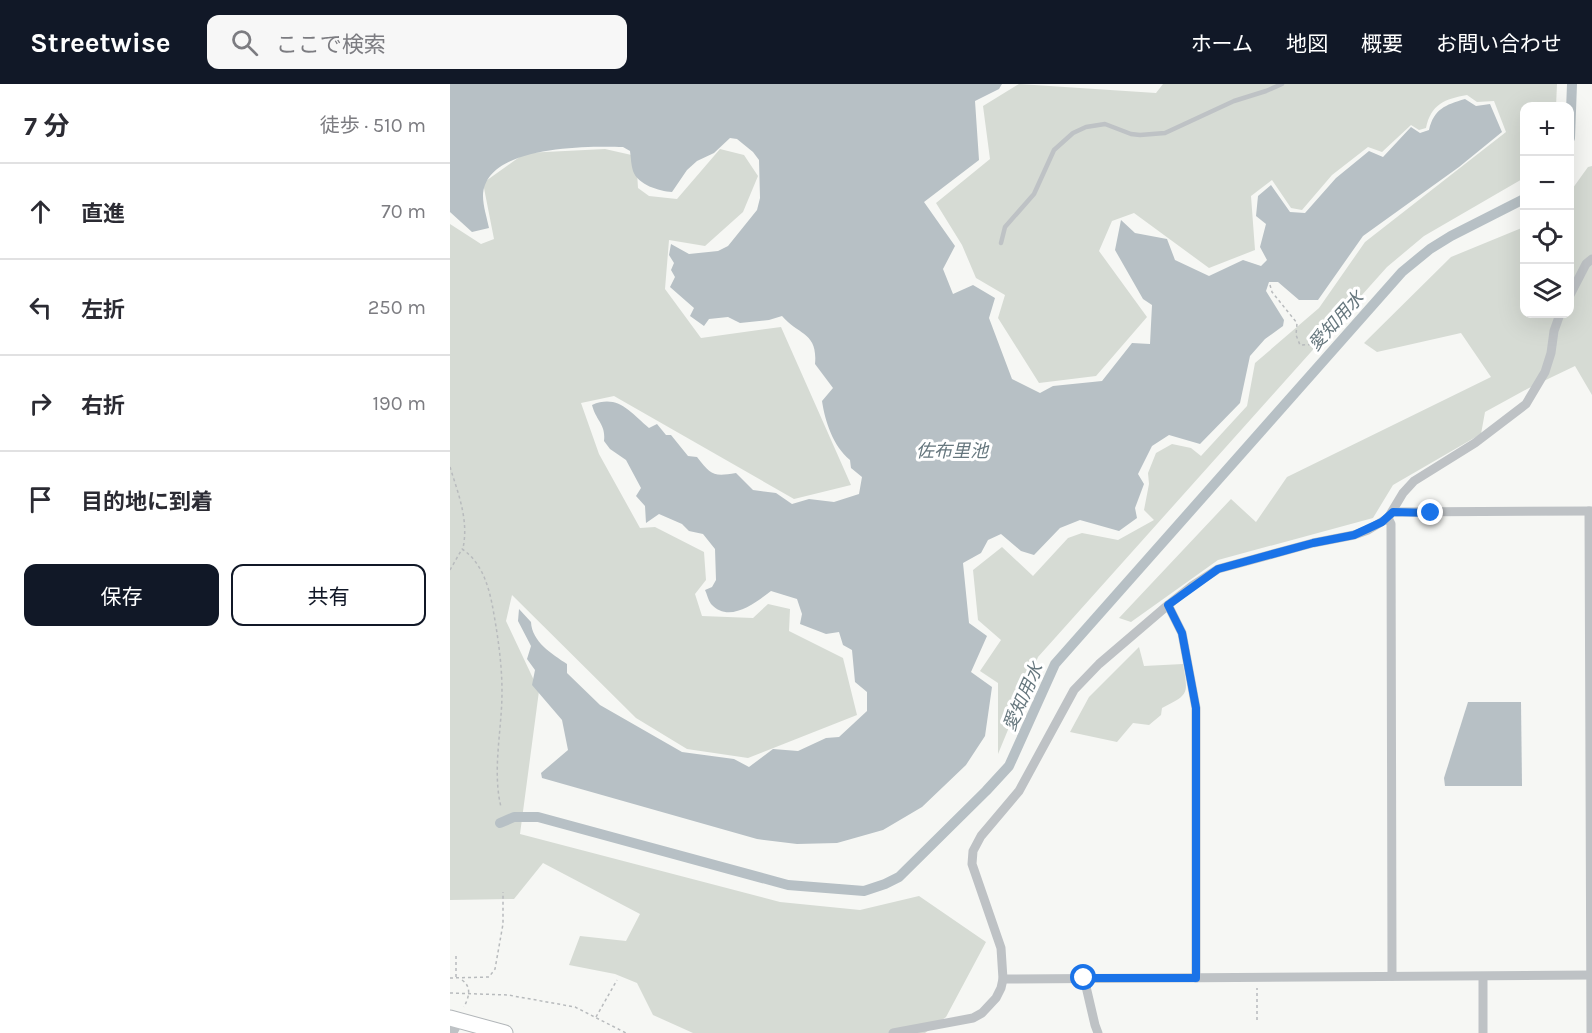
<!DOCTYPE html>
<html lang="ja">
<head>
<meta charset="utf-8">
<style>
  :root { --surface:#fff; --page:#f7f7f7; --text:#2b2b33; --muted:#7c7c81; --line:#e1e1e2; --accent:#111827 }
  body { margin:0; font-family:Karla,"Noto Sans JP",sans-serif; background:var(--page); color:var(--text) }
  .controls { position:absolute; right:18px; top:18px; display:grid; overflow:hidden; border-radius:12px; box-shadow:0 6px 24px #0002 }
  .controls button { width:54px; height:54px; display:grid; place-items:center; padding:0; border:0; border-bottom:2px solid var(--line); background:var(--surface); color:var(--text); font:30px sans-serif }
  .stop { position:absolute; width:18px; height:18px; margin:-14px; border:4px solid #1a73e8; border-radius:50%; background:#fff }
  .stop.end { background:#1a73e8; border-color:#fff; box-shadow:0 2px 6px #0008 }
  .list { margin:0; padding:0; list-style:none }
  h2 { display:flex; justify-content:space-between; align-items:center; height:78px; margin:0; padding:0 24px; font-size:26px }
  h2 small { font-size:20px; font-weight:400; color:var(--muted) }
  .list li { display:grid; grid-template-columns:39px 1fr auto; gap:18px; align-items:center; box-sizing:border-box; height:96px; padding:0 24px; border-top:2px solid var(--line) }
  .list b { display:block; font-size:22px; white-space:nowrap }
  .list em { font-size:20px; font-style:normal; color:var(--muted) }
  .actions { display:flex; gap:12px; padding:18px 24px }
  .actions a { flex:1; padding:14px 0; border:2px solid var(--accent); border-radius:12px; text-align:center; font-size:21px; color:var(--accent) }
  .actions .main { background:var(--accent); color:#fff }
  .icon { flex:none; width:33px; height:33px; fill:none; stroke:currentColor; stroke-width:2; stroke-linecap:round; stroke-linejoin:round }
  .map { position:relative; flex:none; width:1142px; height:949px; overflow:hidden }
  header { display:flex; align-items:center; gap:36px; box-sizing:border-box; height:84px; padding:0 30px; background:var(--accent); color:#fff }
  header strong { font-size:28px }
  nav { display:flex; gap:33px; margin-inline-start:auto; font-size:21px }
  .search { width:420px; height:54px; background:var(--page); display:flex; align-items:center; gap:15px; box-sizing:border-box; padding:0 21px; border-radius:12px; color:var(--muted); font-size:22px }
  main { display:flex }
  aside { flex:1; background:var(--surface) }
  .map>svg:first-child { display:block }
</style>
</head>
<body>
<header>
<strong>Streetwise</strong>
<div class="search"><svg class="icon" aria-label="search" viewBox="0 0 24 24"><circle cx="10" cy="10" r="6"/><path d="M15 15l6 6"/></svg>ここで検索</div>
<nav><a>ホーム</a><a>地図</a><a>概要</a><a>お問い合わせ</a></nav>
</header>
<main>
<aside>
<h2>7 分<small>徒歩 · 510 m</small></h2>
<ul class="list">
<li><svg class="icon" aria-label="ahead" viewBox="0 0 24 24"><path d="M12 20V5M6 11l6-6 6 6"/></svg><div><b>直進</b></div><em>70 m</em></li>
<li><svg class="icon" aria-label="left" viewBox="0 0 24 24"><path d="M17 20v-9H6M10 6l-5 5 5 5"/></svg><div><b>左折</b></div><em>250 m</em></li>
<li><svg class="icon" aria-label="right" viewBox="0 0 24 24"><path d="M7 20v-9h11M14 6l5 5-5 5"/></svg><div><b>右折</b></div><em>190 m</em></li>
<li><svg class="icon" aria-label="arrive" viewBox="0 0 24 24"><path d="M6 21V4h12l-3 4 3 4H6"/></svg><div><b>目的地に到着</b></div></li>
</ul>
<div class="actions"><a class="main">保存</a><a>共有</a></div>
</aside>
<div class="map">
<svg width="1142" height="949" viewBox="0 0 1142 949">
  <rect width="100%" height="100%" fill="#f6f7f4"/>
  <g fill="#d6dbd4">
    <path d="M569,0L706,9L713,0H1107L1106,22H1074V94L974,152L937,183L588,573L548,670V599L530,587L551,556L528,536L523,486L552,463L583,492L618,454L632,449L668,456L704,436L694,426L699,400L698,389L706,369L722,360L741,364L751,372L797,322L805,279L869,224L915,158L1056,48L1044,17L1027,18L1017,11C995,15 981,20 976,44L969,46L961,41L932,68L918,63L882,91L852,126L841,124L822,96L801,112L805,166L759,184L684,129L662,137L649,167L697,233L646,292L589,299L548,234L555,211L526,194L512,161L486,119L540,75L533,22Z"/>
    <path d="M155,65L186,72L188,104L199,112L227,115L270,65L294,71L308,92L293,128L255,162L219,156L215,205L251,254L331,243L401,401L344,415L164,312L131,319L149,370L190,444L205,443L254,468L256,496L245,510L252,532L303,534L318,520L340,525L339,547L393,574L407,631L298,674L237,665L186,634L62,511L56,537L89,607L70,750L330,818L410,826L469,812L536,858L496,933L475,949H243L203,931L187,899L165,890L119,881L130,852L176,857L190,830L93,779L64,815L0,816V140L31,160L44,155L33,99L75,69Z"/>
    <path d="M1142,82V311L1125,282L1077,305L1035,328L1031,350L943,401L923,434L768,476L681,538L669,534L781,415L806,438L837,393L1041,293L1011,249L927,268L914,259L1001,173L1074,143V230H1120V108L1138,83Z"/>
    <path d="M689,563L694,582L733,580C738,610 740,610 712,624L711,631L699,641L683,639L667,658L620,648L639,613Z"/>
  </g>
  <g fill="#b7c0c5">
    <path d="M0,0H552L549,5L525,17L529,76L474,118L505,162L493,185L503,210L523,201L545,214L539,234L562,295L590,309L603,302L652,297L682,259L700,260L702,221L693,215L665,166L671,136L685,149L717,155L725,176L759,192L793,176L811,182L817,176L810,163L816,140L806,132L808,112L821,101L840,128L855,129L886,94L919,67L933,73L961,43L970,49L979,46C984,25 995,21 1015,15L1026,22L1040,20L1052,48L1009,83L913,152L868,216H849L828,198H819L816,207L834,236L833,242L815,255L800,272L790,319L750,360L719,351L702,362L688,390L694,400L685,424L687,434L669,447L630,436L610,444L584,471L571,467L551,450L538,456L531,469L513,479L519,539L537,552L521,588L542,603L535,652L516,681L472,723L433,746L387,759L347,760L307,755L92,694L91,689L118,666L112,636L82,601L85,586L77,575L81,562L68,537L69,525L81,538C82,558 102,570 117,580V589L150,621L232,668L284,675L299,683L323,665L348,667L376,654L389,653L417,627V608L405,598L402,566L393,561L389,548L376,550L350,540L352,530L347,515L321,507C305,519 279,540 261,520C258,516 257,510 255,506L262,503L266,496L265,465L253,450L239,447L232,440L209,430L196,439L195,422L186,412L191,404L176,376L160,365L154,357C156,340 146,337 142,321C168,310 180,328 199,344L207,340L216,351H221L238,372L247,373C261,391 263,393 286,389L303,406L326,409L342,420L359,415L384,418L409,410L412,393L401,384L400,376C383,362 375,337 372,317L383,304L365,280C368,248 348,251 332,232L319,236L290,239L278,233L259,235L254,242L240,232L244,224L220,203L225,193L221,186L224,179L219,171L221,160L239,170L268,167L278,162L307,126L310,114L309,76L303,68L287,55L280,54L264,69L247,77L237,86L222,108C209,107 188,101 183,87C181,81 181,74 180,67L173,63C138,62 34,61 33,112C33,122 37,134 39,144L22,148L0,128Z"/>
    <path d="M1018,618H1071L1072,702H995L994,694Z"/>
  </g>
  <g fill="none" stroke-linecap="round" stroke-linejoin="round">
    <g stroke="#b7c0c5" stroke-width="10">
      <path d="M1120,54L1122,0"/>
      <path d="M50,739L64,733H88L338,801L414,807L435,800L449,793L536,707L559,682L605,580L952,188L980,165L1001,152L1074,115"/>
    </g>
    <defs>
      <path id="primary" d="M0,934L55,949"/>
    </defs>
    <use href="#primary" stroke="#b2b6b9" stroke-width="17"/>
    <g stroke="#b8bbbd" stroke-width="1.5" stroke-dasharray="3 3" stroke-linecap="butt">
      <path d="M820,201L822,208L847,239L846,251L850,261L872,260"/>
      <path d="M0,383C8,409 19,436 13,464"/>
      <path d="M0,486L12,465C32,478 39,503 43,525C48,553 52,580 52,608C52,646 42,686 51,723"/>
      <path d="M6,893V870"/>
      <path d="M0,894L39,893L45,885L53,840V808"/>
      <path d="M12,896C22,903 19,913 14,923"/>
      <path d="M0,909L58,911L125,923L176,949"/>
      <path d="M146,933L167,896"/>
      <path d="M807,936V904"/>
    </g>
    <path stroke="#bec2c5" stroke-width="4.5" d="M551,159L555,143L584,110L604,66L623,49L636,43L655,40L681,50L690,51L715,49L784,17L816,7L832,0"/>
    <g stroke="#bec2c5" stroke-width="9">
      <path d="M1120,211L1136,180L1142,175"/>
      <path d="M1139,427L1141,949"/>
      <path d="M943,428L1142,427"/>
      <path d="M938,434L941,440L942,892"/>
      <path d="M718,521L732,549L746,624V894"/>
      <path d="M1033,893V949"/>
      <path d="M634,894L645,941L648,949"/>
      <path d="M553,895L1141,891"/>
      <path d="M443,949L523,934L532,929L546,914L551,904L553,895L551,864L522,780L523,767L531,752L569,707L624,606L649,580L718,521L742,502L768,485L863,459L904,451L918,446L938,434L953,409L964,397L1025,359L1076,320L1095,288L1101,269L1104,247L1110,230"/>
    </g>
    <path stroke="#bec2c5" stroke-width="12" d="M1,949L8,936"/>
    <use href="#primary" stroke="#fff" stroke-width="15"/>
  </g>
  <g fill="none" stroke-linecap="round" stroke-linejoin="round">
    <path stroke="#1a73e8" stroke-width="8" d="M634,894H746V624L732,549L718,521L768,485L863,459L904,451L932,438L943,428L981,429"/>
  </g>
  <g text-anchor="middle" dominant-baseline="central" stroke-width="6" stroke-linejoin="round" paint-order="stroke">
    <g font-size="18" font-style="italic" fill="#65767d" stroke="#fff">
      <text transform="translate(886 237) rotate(-48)">愛知用水</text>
      <text x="502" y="367">佐布里池</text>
      <text transform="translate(573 613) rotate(-66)">愛知用水</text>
    </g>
  </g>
</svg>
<div class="controls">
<button>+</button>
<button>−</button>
<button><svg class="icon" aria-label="locate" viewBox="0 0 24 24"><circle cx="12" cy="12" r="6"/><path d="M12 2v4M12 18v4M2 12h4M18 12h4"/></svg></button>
<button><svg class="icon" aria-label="layers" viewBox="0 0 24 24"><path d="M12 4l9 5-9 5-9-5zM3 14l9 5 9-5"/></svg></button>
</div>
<div class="stop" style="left:634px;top:894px"></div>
<div class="stop end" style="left:981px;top:429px"></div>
</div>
</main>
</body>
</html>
